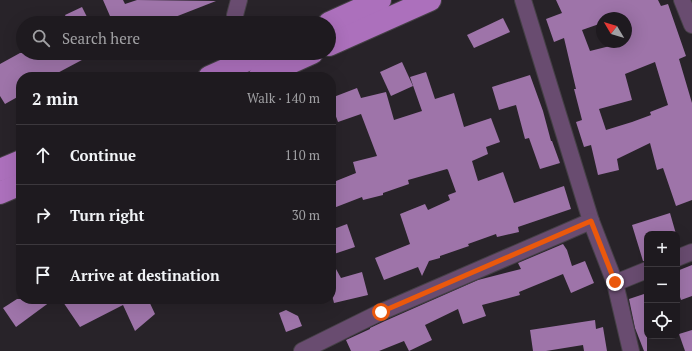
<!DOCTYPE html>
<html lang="en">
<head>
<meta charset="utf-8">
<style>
  :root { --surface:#1e1a1f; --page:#262328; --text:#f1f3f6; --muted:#a1a1a4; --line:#3c383d }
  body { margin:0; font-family:"PT Serif",serif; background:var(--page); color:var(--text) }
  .controls { position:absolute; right:12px; bottom:12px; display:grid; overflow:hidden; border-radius:8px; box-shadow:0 4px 16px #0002 }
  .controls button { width:36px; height:36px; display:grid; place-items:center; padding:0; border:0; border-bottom:1px solid var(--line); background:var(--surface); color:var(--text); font:20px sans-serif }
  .compass { position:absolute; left:596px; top:12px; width:36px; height:36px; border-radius:50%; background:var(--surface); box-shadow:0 4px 16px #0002; rotate:308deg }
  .stop { position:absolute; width:12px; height:12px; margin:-9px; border:3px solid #ea580c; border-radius:50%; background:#fff }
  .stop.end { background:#ea580c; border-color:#fff; box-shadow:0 1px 4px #0008 }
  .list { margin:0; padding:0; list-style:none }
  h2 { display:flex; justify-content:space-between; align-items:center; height:52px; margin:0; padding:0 16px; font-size:17px }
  h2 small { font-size:13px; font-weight:400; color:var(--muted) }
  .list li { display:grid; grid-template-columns:26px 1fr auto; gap:12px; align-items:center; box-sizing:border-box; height:60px; padding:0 16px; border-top:1px solid var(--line) }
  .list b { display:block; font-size:15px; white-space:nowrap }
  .list em { font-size:13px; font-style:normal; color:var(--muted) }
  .icon { flex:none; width:22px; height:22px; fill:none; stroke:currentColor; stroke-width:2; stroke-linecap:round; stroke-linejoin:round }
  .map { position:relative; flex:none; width:692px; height:351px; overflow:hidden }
  .search { position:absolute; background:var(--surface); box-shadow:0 4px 16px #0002; left:16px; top:16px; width:320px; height:44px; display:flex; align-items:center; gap:10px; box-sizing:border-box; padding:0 14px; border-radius:22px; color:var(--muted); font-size:15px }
  .panel { position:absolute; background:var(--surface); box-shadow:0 4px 16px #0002; left:16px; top:72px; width:320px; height:232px; border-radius:16px }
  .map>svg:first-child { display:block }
</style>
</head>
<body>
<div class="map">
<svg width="692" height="351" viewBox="0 0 692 351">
  <rect width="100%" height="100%" fill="#282329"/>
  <g fill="#9e74a9" fill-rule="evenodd">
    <path d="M103,0H123L125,4L137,0L216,1L170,19L172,23H113Z"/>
    <path d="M556,0H658L661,6L668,4L686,56L679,59L692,103V200L676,206L663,168L657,170L650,143L617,159L619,170L598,175L591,145L584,147L576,122L582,120L574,89H576L564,38L554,42L546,19L562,13ZM602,18H626V42L590,51L582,30L602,23ZM655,62L668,105L650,112L651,115L632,122L606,130L599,109L632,100L625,74Z"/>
    <path d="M82,7L90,23H69L65,15Z"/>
    <path d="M503,18L510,32L474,48L467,35Z"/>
    <path d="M20,53H95L50,77H21V95L5,104L0,96V64Z"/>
    <path d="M402,62L413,86L391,96L380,72Z"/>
    <path d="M426,72L435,99L454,93L464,127L491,118L500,142L486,147L488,154L472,161L478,181L503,172L514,203L564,186L571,209L518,227L519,232L497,237L496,234L468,244L469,246L440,256V258L429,261L422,276L418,267L384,280L375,258L410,244L400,214L425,204L428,210L450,200L448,195L456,192L448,170L447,169L408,180L409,184L383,193V195L363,200L362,197L331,209V183L356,173L353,162L377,156L361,114L338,122L331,103V98L357,88L361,98L386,92L394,120L422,111L410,77Z"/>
    <path d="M530,75L543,111L551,141H552L560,163L540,169L529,138L525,139L516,105L499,110L492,87Z"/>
    <path d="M670,213L676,234H647V261H643L632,225Z"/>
    <path d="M347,224L355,247L331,255V230Z"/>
    <path d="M563,244L567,250L572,266L585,261L594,283L571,293L563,274L519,292L520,295L482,305L486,316L463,324L458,309L425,325L432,340L409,351L404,341L379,351H351L346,340L370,329V328L385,321L478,280L521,269L518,263Z"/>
    <path d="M331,260L341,278L362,272L368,295L334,303L331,291Z"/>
    <path d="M692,265V296L681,300L677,288V271Z"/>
    <path d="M647,293V351H644L635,328L629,299Z"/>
    <path d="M17,299H54L16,327L3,308Z"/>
    <path d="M61,299H148L155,314L135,331L123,305L80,327Z"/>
    <path d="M286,310L298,316L302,326L286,332L279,313Z"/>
    <path d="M595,320L596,329L603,327L607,351H584L583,345L546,351H533L530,330Z"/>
    <path d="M692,330V351H685L679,334Z"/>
  </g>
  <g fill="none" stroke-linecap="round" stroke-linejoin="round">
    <defs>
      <g id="minor">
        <path d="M523,0L591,221L615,283L631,351"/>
        <path d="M682,0L692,25"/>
        <path d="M236,23L235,15L239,0"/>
        <path d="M677,258L692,252"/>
        <path d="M615,283L647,270"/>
        <path d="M302,351L381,312L591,221"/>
      </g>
      <g id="primary">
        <path d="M329,23L380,0"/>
        <path d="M329,45L430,0"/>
        <path d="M209,77L263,53"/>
        <path d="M259,77L312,53"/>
        <path d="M0,170L21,161"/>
        <path d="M0,193L21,184"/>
      </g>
    </defs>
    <use href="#minor" stroke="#454046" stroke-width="18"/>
    <use href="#primary" stroke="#454046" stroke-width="24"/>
    <use href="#minor" stroke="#694c70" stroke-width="16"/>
    <use href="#primary" stroke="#ac70bc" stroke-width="22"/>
  </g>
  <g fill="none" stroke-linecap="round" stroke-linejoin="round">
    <path stroke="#ea580c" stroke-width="5" d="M381,312L591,221L615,282"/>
  </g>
</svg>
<div class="controls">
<button>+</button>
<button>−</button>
<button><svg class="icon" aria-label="locate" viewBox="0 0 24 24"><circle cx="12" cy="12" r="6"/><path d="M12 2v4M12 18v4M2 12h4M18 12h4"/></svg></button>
</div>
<svg class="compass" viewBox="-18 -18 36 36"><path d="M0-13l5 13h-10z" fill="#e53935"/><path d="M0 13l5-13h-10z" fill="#a1a1a4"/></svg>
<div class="stop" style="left:381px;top:312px"></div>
<div class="stop end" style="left:615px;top:282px"></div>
<div class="search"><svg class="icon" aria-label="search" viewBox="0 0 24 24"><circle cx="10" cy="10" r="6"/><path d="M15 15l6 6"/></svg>Search here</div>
<section class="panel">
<h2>2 min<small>Walk · 140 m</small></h2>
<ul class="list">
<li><svg class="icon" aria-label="ahead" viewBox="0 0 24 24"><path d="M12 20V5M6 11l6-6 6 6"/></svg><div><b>Continue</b></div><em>110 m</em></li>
<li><svg class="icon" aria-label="right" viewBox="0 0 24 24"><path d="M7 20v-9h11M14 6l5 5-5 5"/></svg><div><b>Turn right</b></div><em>30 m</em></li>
<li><svg class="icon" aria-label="arrive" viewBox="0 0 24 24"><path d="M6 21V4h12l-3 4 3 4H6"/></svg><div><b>Arrive at destination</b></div></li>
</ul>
</section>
</div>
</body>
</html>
